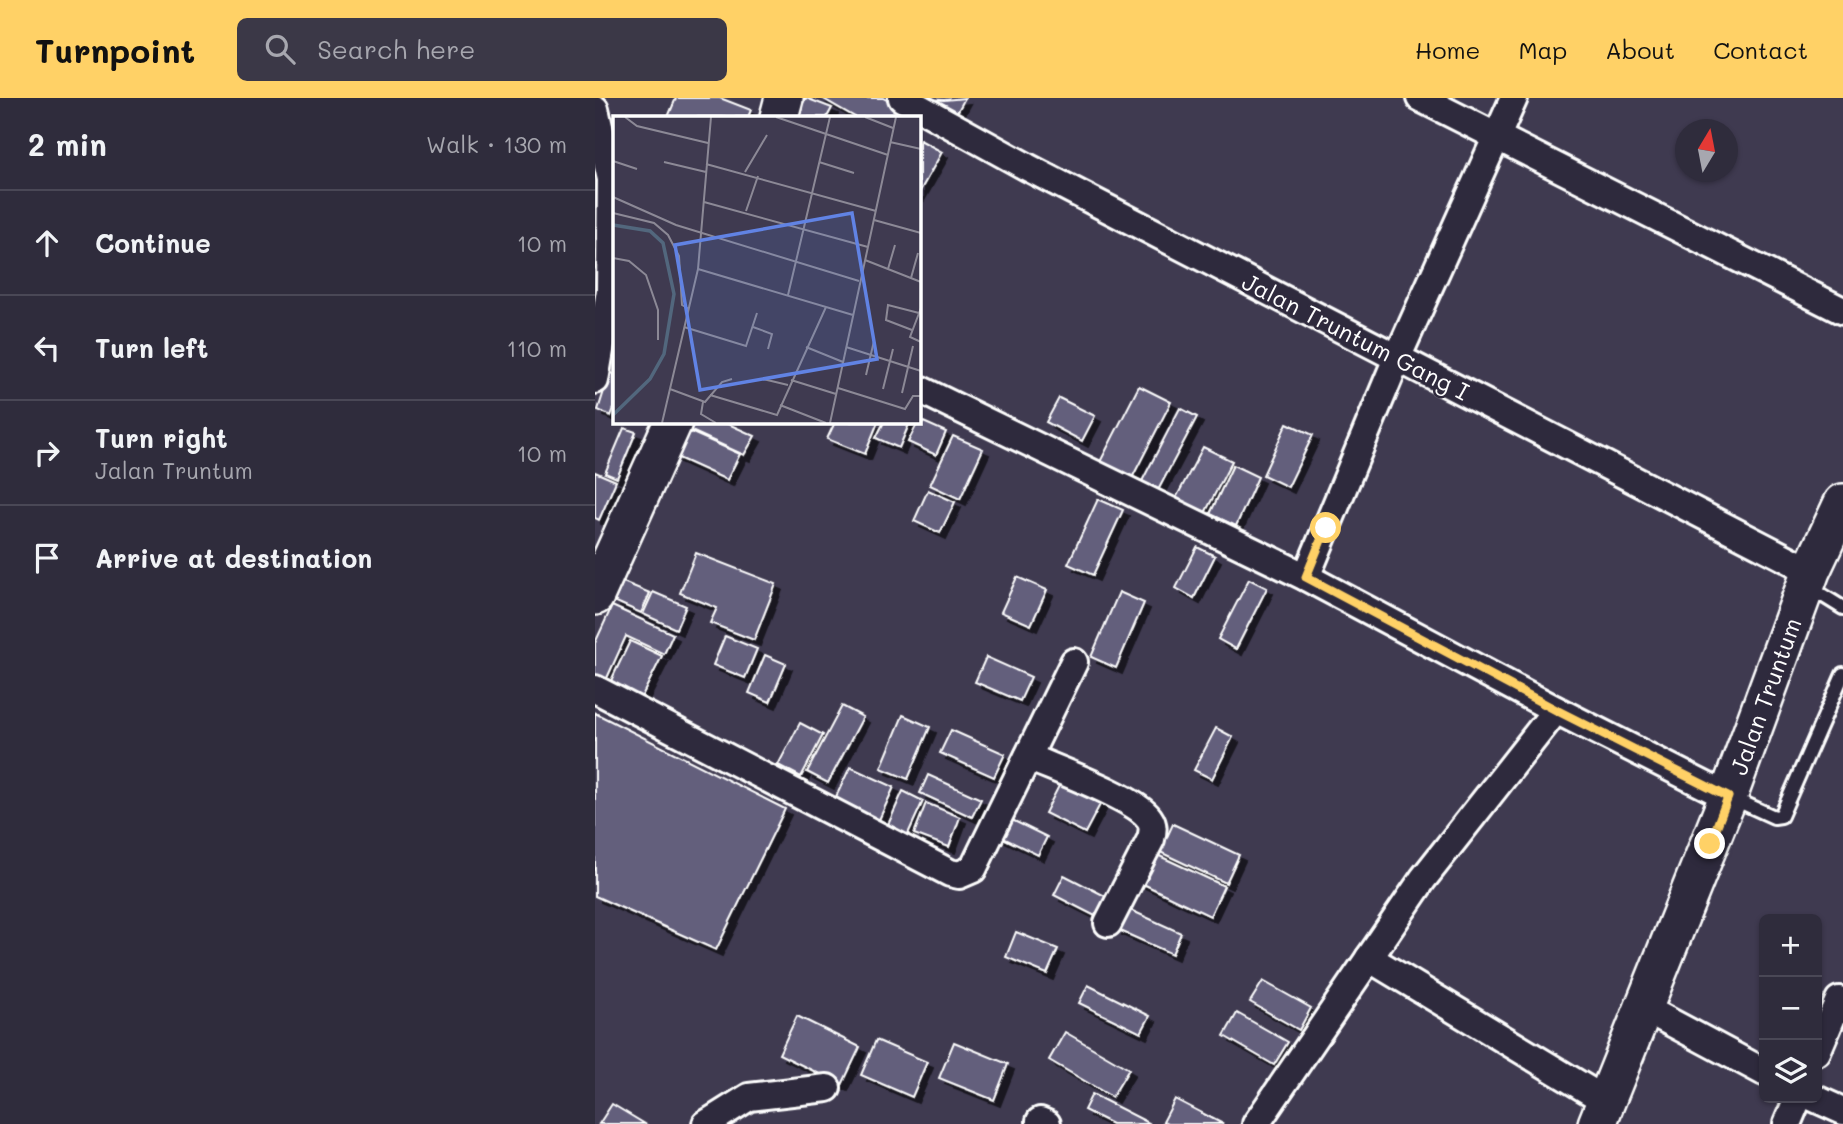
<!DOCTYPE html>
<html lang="en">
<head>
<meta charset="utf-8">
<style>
  :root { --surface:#2f2c3c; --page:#3b3847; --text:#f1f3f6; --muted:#a7a7af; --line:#4a4856; --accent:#ffd166 }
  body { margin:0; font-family:Mali,sans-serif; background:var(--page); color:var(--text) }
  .controls { position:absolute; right:21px; bottom:21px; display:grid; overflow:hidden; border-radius:10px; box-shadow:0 2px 5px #0004 }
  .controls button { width:63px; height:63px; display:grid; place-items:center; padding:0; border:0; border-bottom:2px solid var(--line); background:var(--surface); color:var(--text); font:35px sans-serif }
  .compass { position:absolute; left:1080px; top:21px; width:63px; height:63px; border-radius:50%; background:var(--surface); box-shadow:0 2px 5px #0004; rotate:10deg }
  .stop { position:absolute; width:21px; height:21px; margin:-16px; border:5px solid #ffd166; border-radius:50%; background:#fff }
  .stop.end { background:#ffd166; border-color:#fff; box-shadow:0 2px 7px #0008 }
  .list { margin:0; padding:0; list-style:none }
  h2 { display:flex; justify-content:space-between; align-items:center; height:91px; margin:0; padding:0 28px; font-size:30px }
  h2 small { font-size:23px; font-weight:400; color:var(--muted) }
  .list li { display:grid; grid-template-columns:46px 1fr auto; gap:21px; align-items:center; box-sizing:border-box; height:105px; padding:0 28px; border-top:2px solid var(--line) }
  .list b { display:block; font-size:26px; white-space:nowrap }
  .list p { margin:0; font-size:23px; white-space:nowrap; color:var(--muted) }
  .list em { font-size:23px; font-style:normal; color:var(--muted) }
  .icon { flex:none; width:38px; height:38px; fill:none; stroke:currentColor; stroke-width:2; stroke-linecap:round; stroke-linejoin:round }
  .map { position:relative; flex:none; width:1248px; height:1026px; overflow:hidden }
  header { display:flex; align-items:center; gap:42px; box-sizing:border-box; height:98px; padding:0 35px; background:var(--accent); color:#111 }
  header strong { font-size:33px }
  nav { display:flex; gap:38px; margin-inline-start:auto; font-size:24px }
  .search { width:490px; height:63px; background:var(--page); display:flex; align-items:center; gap:18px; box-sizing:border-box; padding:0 24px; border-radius:10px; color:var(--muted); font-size:26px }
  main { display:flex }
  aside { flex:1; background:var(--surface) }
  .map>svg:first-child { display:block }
</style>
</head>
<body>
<header>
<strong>Turnpoint</strong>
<div class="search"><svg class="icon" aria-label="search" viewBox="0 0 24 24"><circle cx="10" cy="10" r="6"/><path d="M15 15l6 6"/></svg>Search here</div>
<nav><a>Home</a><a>Map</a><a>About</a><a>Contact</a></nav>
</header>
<main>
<aside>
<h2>2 min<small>Walk · 130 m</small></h2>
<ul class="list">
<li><svg class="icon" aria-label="ahead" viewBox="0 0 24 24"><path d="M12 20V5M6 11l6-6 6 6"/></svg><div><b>Continue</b></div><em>10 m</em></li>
<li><svg class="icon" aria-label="left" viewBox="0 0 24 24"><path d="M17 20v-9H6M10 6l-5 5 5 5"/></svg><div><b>Turn left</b></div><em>110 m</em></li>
<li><svg class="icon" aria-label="right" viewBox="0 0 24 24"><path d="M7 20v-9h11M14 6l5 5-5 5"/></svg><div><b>Turn right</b><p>Jalan Truntum</p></div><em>10 m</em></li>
<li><svg class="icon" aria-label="arrive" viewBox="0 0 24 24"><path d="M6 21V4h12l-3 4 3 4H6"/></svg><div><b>Arrive at destination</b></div></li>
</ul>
</aside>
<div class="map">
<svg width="1248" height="1026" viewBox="0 0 1248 1026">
  <defs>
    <filter id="shadow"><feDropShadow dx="6" dy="6" stdDeviation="0" flood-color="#0009"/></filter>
  </defs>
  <rect width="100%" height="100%" fill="#3f3a50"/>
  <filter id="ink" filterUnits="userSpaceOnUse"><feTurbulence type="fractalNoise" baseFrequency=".0143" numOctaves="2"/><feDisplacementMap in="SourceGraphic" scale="14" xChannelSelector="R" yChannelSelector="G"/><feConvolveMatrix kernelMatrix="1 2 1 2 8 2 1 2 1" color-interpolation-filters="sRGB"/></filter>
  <g filter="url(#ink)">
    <g fill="#635e7c" stroke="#fff" stroke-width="2" filter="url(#shadow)">
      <path d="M81,0H125L156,12L153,19H73Z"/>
      <path d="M211,0L237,10L232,19H200Z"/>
      <path d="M227,0H288L322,19H260Z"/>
      <path d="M314,0L349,2L370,0L358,22Z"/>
      <path d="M325,42L347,54L324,95V45Z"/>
      <path d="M15,274L19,276V310L16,318L3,312Z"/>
      <path d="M544,288L576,304L537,380L505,364Z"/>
      <path d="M464,300L500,318L487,343L451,324Z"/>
      <path d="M585,310L602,319L561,396L545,387Z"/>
      <path d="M324,322L351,334L341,357L313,344Z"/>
      <path d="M95,324H129L160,338L149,357L92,331Z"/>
      <path d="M240,324H283L270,356L232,341Z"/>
      <path d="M289,324H315L304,350L281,340Z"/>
      <path d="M692,325L718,337L693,389L668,377Z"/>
      <path d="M29,330L41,334L22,380L10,375Z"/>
      <path d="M93,333L145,356L132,382L79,358Z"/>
      <path d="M358,338L388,351L365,401L335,387Z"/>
      <path d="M608,349L637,363L610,415L581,400Z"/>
      <path d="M638,367L663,379L641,428L615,416Z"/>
      <path d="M0,374L21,383L4,422L0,420Z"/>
      <path d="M333,392L360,404L345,435L319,423Z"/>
      <path d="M503,401L528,412L498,477L473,466Z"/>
      <path d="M602,449L620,458L599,500L581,490Z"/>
      <path d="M101,455L181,486L159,542L115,525L122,510L85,495Z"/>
      <path d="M422,479L452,492L436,527L406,514Z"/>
      <path d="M654,481L672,490L641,551L623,541Z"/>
      <path d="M28,484L55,495L46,515L19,503Z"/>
      <path d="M58,494L91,508L81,531L48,516Z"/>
      <path d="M524,494L549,505L521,570L496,559Z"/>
      <path d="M17,508L78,536L69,556L31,538L8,589L0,585V545Z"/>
      <path d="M130,538L162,551L150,580L118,567Z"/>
      <path d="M35,543L67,558L44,604L13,589Z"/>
      <path d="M170,557L191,566L175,604L154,595Z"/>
      <path d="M391,559L436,579L425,603L380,584Z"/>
      <path d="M247,608L268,619L233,685L212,674Z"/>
      <path d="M0,615L190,711L121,852L0,798Z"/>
      <path d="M308,617L335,629L313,681L286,670Z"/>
      <path d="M205,625L228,637L206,679L183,667Z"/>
      <path d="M621,630L638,639L617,681L599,672Z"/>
      <path d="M356,632L410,656L399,679L345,655Z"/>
      <path d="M255,669L299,689L283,724L239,703Z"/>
      <path d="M333,677L386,701L377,719L325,695Z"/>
      <path d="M469,678L509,699L490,735L450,715Z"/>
      <path d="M308,693L328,703L312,738L292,729Z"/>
      <path d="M331,705L365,719L354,749L319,736Z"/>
      <path d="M413,720L452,739L443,757L404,738Z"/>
      <path d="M578,726L644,757L631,785L565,754Z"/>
      <path d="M558,755L629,788L615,818L544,784Z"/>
      <path d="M469,777L516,801L506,821L459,797Z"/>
      <path d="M531,810L586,835L577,856L521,831Z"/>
      <path d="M421,834L463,851L452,876L411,859Z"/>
      <path d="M668,883L716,910L704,932L655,904Z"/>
      <path d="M493,887L555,918L546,935L484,905Z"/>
      <path d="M642,915L693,944L679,967L629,938Z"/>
      <path d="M202,918L265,949L247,987L184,956Z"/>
      <path d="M470,934L534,971L517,999L454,962Z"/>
      <path d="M281,942L332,964L317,999L266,977Z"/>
      <path d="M359,944L413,966L399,1002L344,980Z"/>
      <path d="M497,996L554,1025L553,1026H517L489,1012Z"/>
      <path d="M580,1001L628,1026H572L568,1024Z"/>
      <path d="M17,1006L50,1026H4Z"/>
    </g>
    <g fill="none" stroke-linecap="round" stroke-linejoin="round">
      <defs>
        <g id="lane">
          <path d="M1214,489L1248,510"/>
          <path d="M1135,699L1179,719L1186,718L1248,576"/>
        </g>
        <g id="street">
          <path d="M307,0L432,69L1216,473"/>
          <path d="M825,0L1248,213"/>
          <path d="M0,11L16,81L15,193L0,282"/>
          <path d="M324,291L711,479L961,612L1133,699"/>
          <path d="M711,479L803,258L919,0"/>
          <path d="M0,591L355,775L364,777L378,771L479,564"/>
          <path d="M433,659C460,671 539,699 554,720C559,727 558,733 556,741L513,825"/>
          <path d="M774,860L1011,1003"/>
          <path d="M1049,910L1169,974"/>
          <path d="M1222,954L1244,902"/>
          <path d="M1219,1000L1248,1013"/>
          <path d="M445,1023L452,1026"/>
          <path d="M111,1026L154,999L232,990"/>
          <path d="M661,1026L828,781L961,612"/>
          <path d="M1192,1026L1203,1000"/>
        </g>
        <g id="secondary">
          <path d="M184,19L189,0"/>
          <path d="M0,498L78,324"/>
          <path d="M1002,1026L1133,699L1216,473L1248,405"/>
        </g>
      </defs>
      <use href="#lane" stroke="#fff" stroke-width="18"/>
      <use href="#street" stroke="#fff" stroke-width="32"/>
      <use href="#secondary" stroke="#fff" stroke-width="42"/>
      <use href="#lane" stroke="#2f2a3d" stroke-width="12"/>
      <use href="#street" stroke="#2f2a3d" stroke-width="26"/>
      <use href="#secondary" stroke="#2f2a3d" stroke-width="37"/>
    </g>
  </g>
  <g fill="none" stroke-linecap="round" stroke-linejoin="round" filter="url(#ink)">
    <path stroke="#ffd166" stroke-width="9" d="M731,430L711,479L961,612L1133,699L1115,746"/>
  </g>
  <g text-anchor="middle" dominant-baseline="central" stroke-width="5" stroke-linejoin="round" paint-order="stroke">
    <g font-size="24" fill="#fff" stroke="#2f2a3d">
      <text transform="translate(761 238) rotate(27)">Jalan Truntum Gang I</text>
      <text transform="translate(1170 598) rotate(-70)">Jalan Truntum</text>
    </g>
  </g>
  <g transform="translate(18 18)">
    <rect width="308" height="308" fill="#3f3a50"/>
    <path fill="none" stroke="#52677d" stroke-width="3.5" d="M0,109L37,115L50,127L61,178L51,238L37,263L0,299"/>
    <path fill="none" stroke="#8c8996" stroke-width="2" d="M12,1L24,10L95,27M163,1L275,39M252,1L280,12M277,26L308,33M0,45L24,53M51,46L93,56M206,46L241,57M93,48L263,95M132,56L154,19M0,81L63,109L246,165M91,86L255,131M133,95L145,60M0,97L41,107L55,119L66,140L69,189L76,193M261,104L308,117M0,142L16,145L33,159L45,194V224M252,144L308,166M85,153L240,199M275,153L282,129M298,162L305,137M175,179L217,1M308,192L297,221L308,226M71,211L133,230L144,197M140,211L159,218L155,233M299,214L273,204L275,189L306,197M193,231L230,246M233,231L308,255M253,259L261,225M150,263L175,269M178,264L223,278M225,272L292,293L300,280H308M57,273L92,286L109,266L119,263M270,273L280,233M289,277L300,230M97,279L164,299L213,191M90,286L88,298L103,307M167,289L213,307M49,307L85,153L98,1M217,307L283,1"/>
    <path fill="#6183e4" fill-opacity="0.15" stroke="#6183e4" stroke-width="3.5" d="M239,97L264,243L87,274L62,129Z"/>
    <rect width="308" height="308" fill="none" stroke="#fff" stroke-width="3.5"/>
  </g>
</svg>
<div class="controls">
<button>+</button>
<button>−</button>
<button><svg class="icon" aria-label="layers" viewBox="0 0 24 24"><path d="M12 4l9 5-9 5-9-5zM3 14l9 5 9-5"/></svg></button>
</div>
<svg class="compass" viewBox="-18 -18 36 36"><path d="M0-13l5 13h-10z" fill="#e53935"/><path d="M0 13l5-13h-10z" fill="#a7a7af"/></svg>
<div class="stop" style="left:731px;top:430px"></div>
<div class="stop end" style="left:1115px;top:746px"></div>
</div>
</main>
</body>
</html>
